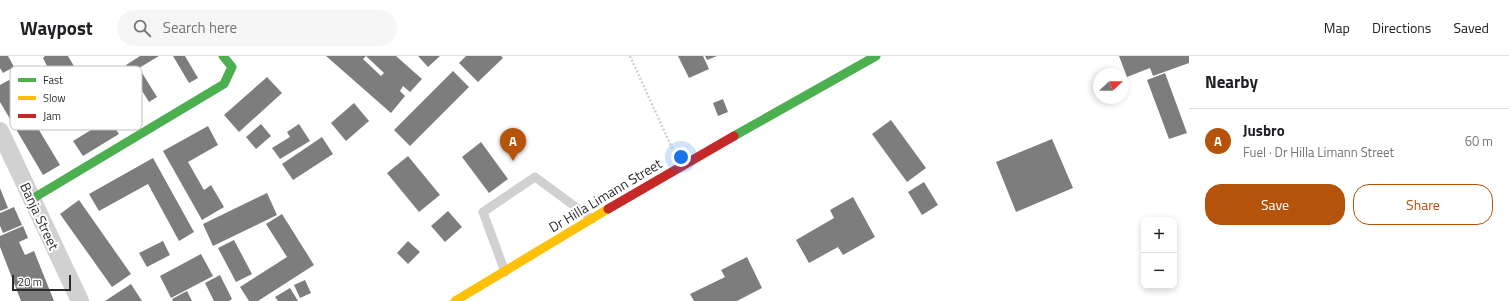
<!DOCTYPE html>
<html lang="en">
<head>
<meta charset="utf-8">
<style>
  :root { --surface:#fff; --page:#f6f6f6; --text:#202124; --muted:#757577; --line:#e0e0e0; --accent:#b45309 }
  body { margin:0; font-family:"Titillium Web",sans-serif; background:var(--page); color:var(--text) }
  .controls { position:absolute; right:12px; bottom:12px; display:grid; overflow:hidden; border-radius:8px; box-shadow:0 2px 6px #0003 }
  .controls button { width:36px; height:36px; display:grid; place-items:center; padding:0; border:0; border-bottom:1px solid var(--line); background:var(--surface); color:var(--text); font:20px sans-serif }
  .compass { position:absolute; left:1093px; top:12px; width:36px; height:36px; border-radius:50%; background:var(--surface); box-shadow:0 2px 6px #0003; rotate:68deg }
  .scale { position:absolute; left:12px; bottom:10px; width:59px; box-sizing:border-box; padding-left:4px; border:2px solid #2c2c2c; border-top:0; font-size:11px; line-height:14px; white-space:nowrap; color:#2c2c2c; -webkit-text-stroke:3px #fff; paint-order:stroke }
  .you { position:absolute; left:681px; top:101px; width:14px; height:14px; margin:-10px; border:3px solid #fff; border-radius:50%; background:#1a73e8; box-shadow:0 0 0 6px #1a73e833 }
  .badge { display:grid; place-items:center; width:26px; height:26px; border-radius:50%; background:var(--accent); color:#fff; font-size:13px; font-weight:700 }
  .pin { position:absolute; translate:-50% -33px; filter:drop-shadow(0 1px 2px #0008) }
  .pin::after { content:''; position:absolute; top:21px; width:14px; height:12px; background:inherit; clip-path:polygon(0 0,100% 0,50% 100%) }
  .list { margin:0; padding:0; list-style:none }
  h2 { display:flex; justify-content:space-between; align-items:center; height:52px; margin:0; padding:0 16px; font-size:17px }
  h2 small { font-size:13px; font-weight:400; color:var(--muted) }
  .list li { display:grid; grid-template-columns:26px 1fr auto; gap:12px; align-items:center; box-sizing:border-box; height:64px; padding:0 16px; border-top:1px solid var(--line) }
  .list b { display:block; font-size:15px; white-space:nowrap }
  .list p { margin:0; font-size:13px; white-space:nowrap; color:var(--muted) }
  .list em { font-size:13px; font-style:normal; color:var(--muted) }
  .actions { display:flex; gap:8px; padding:12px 16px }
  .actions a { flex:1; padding:9px 0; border:1px solid var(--accent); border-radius:16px; text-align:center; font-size:14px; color:var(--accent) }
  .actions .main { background:var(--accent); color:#fff }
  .icon { flex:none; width:22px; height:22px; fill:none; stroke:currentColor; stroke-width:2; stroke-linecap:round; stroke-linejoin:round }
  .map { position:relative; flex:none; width:1189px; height:245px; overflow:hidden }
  header { display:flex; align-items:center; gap:24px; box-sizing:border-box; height:56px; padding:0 20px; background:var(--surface); border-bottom:1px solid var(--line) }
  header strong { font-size:19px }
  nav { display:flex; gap:22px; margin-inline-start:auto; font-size:14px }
  .search { width:280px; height:36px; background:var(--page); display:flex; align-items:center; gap:10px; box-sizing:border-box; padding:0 14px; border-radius:22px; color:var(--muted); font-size:15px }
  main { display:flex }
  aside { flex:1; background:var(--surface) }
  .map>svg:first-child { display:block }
</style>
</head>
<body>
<header>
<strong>Waypost</strong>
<div class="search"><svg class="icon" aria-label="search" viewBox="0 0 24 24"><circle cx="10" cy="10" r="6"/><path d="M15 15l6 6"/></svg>Search here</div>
<nav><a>Map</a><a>Directions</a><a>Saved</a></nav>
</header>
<main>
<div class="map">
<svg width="1189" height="245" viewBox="0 0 1189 245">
  <rect width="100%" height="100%" fill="#fff"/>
  <g fill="#7d7d7d">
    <path d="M0,0H8L14,11L3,17L0,12Z"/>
    <path d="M45,0H68L94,44L75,56L69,46L55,55L33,19L47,10L43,2Z"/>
    <path d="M140,0H159L139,12L157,41L149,46L126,9Z"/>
    <path d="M173,0H185L198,22L189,27Z"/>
    <path d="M326,0H366L363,3L381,20L384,17L366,0H396L422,23L410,36L403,30L400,35L405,40L391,57Z"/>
    <path d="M418,0H440L428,11Z"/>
    <path d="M466,0H501L503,2L478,26L459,7Z"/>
    <path d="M678,0H703L709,13L689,22Z"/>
    <path d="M705,0H717L707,4Z"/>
    <path d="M1119,0H1189V7L1153,20L1150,12L1127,21Z"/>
    <path d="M453,15L469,31L410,90L394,74Z"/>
    <path d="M1165,17L1187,77L1169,83L1147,24Z"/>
    <path d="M267,21L282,37L239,76L224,59Z"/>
    <path d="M9,24L60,109L43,119L0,46V29Z"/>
    <path d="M723,43L728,56L718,60L713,47Z"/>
    <path d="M354,47L369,65L346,85L331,67Z"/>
    <path d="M109,63L119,78L83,100L73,85Z"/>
    <path d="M891,64L926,112L907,126L872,78Z"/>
    <path d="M261,68L271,80L256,93L246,81Z"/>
    <path d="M299,68L310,85L280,103L272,92L290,81L287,76Z"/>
    <path d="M208,70L218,89L188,106L204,134L211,129L224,151L202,164L163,95Z"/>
    <path d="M322,81L333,98L293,124L282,108Z"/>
    <path d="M1052,83L1073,132L1016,156L996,106Z"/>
    <path d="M481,86L508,123L489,137L462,101Z"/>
    <path d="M408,100L440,139L419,156L387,117Z"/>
    <path d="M153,102L194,176L179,185L148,128L99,155L89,138Z"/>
    <path d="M924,126L938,149L922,159L908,136Z"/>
    <path d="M0,132L8,152L0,155Z"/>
    <path d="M267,137L277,159L213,190L203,168Z"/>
    <path d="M853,141L875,181L843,199L838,191L809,207L796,184L834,162L830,154Z"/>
    <path d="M79,144L131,218L112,231L60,158Z"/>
    <path d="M14,151L22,169L3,177L0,170V157Z"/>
    <path d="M448,155L462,171L445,186L431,170Z"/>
    <path d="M282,158L314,209L258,245H249L240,231L287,201L266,168Z"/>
    <path d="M23,170L28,182L19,186L25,199L34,195L54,245H21L0,191V180Z"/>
    <path d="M234,184L252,218L236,226L218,192Z"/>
    <path d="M163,185L170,199L147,211L139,197Z"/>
    <path d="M408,185L420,196L408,208L397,197Z"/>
    <path d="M201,198L213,220L171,242L160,220Z"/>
    <path d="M747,201L762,232L737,245H694L690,238L725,221L721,214Z"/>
    <path d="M220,219L232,243L229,245H214L205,227Z"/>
    <path d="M305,224L311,237L300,242L294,229Z"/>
    <path d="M131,228L142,245H105Z"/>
    <path d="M290,232L298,245H278L275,241Z"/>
    <path d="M187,235L192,245H173L172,243Z"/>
  </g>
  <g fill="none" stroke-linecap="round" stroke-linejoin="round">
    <path stroke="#d1d1d1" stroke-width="2.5" stroke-dasharray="2 2" stroke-linecap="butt" d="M630,0L672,92"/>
    <path stroke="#d1d1d1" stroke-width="9" d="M505,216L483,156L535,121L592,163"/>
    <path stroke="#d1d1d1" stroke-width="18" d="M0,75L80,245"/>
    <g stroke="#4caf50" stroke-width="9">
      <path d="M734,80L876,0"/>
      <path d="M32,143L224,28L232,11L223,0"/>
    </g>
    <path stroke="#ffc107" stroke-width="9" d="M455,245L608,153"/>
    <path stroke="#c62828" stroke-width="9" d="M608,153L734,80"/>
  </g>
  <g text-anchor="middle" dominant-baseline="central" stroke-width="4" stroke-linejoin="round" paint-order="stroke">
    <g font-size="14" fill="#2c2c2c" stroke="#fff">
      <text transform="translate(605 139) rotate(-31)">Dr Hilla Limann Street</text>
      <text transform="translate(40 160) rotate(65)">Banja Street</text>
    </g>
  </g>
  <rect x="10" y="10" width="132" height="64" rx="6" fill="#fff" stroke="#c0c0c0" stroke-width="1"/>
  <rect x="18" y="22" width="18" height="4" fill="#4caf50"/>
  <rect x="18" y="40" width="18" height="4" fill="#ffc107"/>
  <rect x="18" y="58" width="18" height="4" fill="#c62828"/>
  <g font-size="11" fill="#2c2c2c">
    <text x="43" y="28">Fast</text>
    <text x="43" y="46">Slow</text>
    <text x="43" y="64">Jam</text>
  </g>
</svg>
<div class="controls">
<button>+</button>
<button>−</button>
</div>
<svg class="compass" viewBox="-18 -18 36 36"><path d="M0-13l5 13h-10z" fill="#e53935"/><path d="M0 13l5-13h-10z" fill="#757577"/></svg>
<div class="scale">20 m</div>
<div class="you"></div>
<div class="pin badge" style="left:513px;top:105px">A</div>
</div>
<aside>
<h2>Nearby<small></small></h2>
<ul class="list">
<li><span class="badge">A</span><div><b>Jusbro</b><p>Fuel · Dr Hilla Limann Street</p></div><em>60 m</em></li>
</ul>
<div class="actions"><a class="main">Save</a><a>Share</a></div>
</aside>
</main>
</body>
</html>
